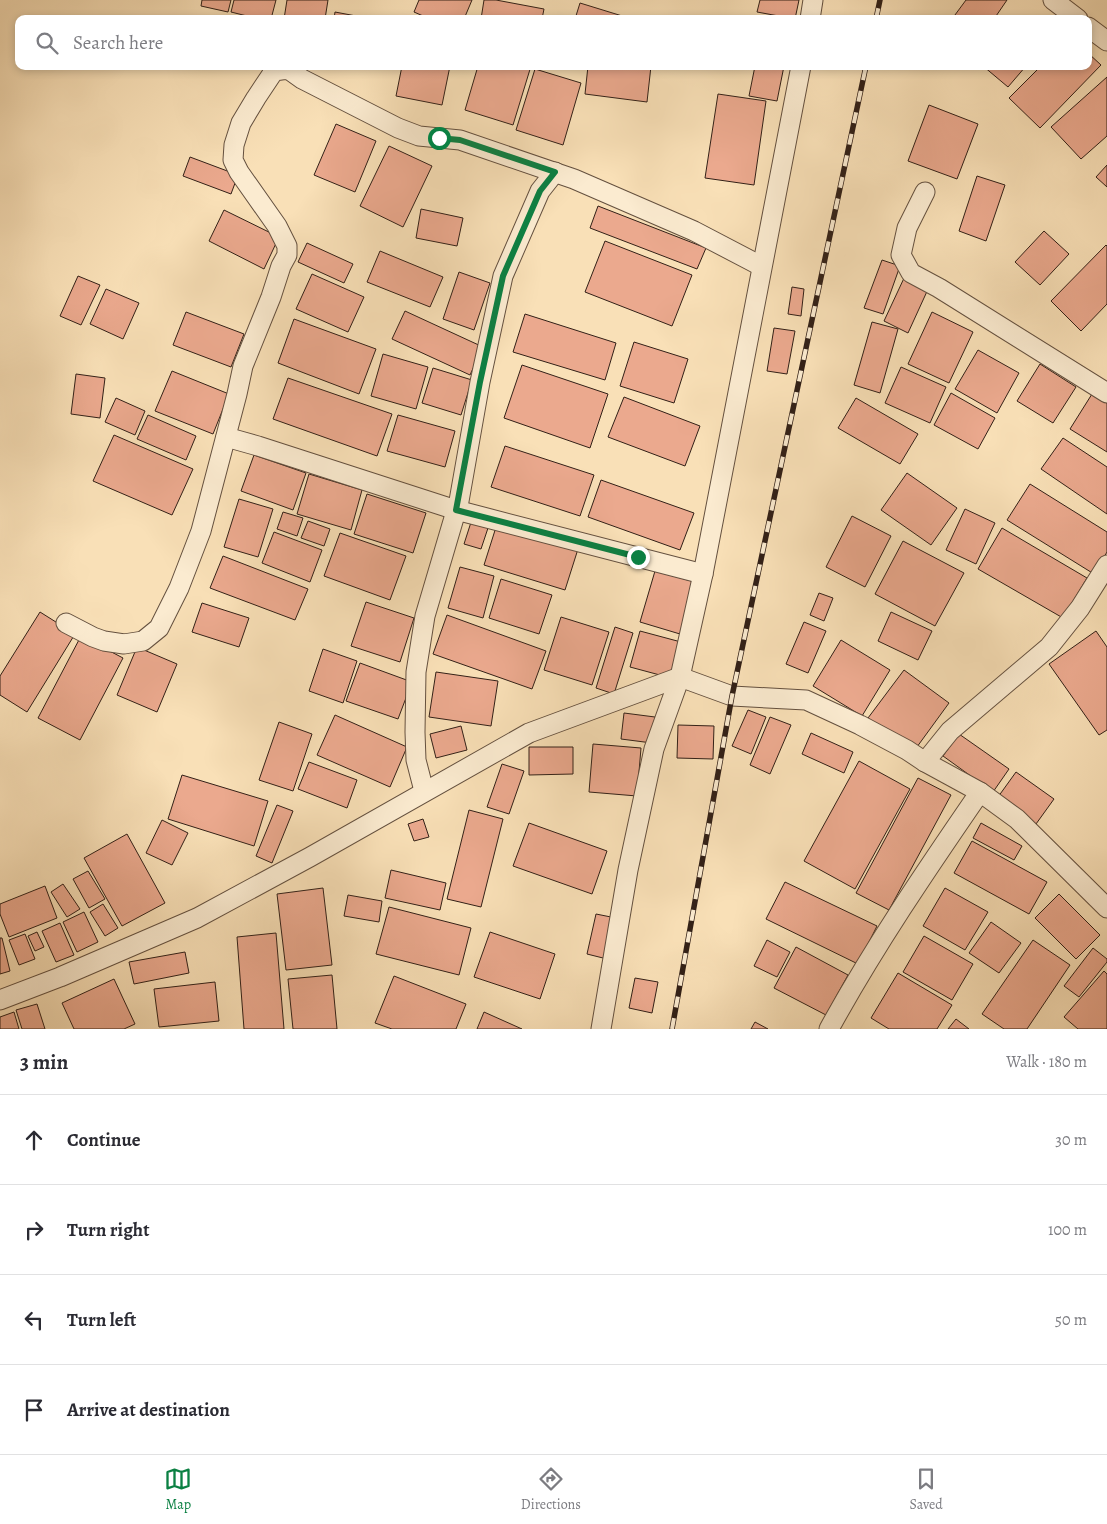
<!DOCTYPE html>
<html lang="en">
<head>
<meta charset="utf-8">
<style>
  :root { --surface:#fff; --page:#f7f7f7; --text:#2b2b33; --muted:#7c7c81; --line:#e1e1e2; --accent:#0b8043 }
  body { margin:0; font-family:Alegreya,serif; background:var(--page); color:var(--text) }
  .stop { position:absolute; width:15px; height:15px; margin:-11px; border:4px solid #0b8043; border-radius:50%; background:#fff }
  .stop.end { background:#0b8043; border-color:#fff; box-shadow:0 1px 5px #0008 }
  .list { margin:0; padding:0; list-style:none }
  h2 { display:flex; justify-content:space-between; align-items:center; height:65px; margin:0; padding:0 20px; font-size:21px }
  h2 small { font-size:16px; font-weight:400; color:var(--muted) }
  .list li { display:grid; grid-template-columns:32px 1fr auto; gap:15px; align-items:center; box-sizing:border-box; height:90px; padding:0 20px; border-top:1px solid var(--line) }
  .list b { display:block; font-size:19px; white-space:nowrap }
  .list em { font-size:16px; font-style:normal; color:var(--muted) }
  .icon { flex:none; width:28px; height:28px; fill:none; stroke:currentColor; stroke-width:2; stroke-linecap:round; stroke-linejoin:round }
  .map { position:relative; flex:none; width:1107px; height:1029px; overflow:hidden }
  .search { position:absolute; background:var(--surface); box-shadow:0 2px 8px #0003; left:15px; right:15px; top:15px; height:55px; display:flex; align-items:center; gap:12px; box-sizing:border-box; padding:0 18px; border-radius:10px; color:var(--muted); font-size:19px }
  .sheet { height:425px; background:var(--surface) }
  nav { display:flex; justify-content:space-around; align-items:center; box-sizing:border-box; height:70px; border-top:1px solid var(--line); background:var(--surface); font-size:14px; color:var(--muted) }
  nav a { display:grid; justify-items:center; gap:2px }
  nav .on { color:var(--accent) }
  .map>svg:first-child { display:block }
</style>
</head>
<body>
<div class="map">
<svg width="1107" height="1029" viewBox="0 0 1107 1029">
  <rect width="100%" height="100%" fill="#f9e0b7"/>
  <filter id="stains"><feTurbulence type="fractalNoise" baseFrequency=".004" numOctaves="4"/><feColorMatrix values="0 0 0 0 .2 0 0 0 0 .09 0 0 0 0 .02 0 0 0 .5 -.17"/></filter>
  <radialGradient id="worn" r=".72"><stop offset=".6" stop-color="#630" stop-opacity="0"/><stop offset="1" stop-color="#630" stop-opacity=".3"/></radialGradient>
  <g fill="#eba98e" stroke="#322017">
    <path d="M202,0H231L228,12L201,6Z"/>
    <path d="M234,0H276L271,19H259L231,12Z"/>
    <path d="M287,0H328L325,19H284Z"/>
    <path d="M419,0H472L464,19H430L414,12Z"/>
    <path d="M484,0H496L544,9L542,19H481Z"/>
    <path d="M760,0H799L795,19L757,12Z"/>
    <path d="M966,0H1007L994,19H952Z"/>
    <path d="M580,3L632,19H575Z"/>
    <path d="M335,12L372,19H334Z"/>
    <path d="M1088,53L1101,65L1040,128L1009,98L1041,66H1088Z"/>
    <path d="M402,66H450L442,105L396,96Z"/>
    <path d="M478,66H531L513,125L465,110Z"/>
    <path d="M588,66H651L647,102L585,94Z"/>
    <path d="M755,66H784L777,101L749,96Z"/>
    <path d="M983,66H1026L1008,87Z"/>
    <path d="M535,69L581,83L563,145L516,130Z"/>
    <path d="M1107,77V136L1081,159L1051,127Z"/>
    <path d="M718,94L766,101L754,185L705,178Z"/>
    <path d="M929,105L978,124L957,179L908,161Z"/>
    <path d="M336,124L376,141L355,192L314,175Z"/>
    <path d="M389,146L432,166L403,227L360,206Z"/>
    <path d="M190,157L238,175L231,194L183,176Z"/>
    <path d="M1107,165V187L1096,177Z"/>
    <path d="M977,176L1005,185L986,241L959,231Z"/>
    <path d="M598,206L706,248L697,269L590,228Z"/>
    <path d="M421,209L463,218L457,246L416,238Z"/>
    <path d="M224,210L279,237L264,269L209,241Z"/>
    <path d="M1044,231L1069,254L1040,285L1015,262Z"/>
    <path d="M605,241L692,275L672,326L585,292Z"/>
    <path d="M307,243L353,264L344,283L298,262Z"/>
    <path d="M1106,245L1107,246V304L1081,331L1051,301Z"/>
    <path d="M380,251L443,277L430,307L367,282Z"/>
    <path d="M882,260L900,266L883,314L864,308Z"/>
    <path d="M459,272L490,283L474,330L443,319Z"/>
    <path d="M312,274L364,297L348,332L296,309Z"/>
    <path d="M78,276L100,285L81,325L60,316Z"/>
    <path d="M905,276L929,287L908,333L884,321Z"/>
    <path d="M792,287L804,289L801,316L788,314Z"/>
    <path d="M106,289L139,303L123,339L90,324Z"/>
    <path d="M405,311L483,347L470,375L392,339Z"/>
    <path d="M186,312L244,334L231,367L173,345Z"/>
    <path d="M932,312L973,332L949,383L908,364Z"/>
    <path d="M525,314L616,343L605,380L513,352Z"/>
    <path d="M294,319L376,349L359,394L278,363Z"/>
    <path d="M872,322L898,329L880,393L854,385Z"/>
    <path d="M774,328L795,331L787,374L767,371Z"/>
    <path d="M634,342L688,359L674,403L620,386Z"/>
    <path d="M978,350L1019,373L997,413L955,389Z"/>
    <path d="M383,354L428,367L416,409L371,396Z"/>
    <path d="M1040,364L1076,387L1053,423L1017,401Z"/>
    <path d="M522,365L608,394L590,448L504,418Z"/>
    <path d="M901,367L946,387L930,423L885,403Z"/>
    <path d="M433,368L472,380L461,415L422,403Z"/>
    <path d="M172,371L229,394L213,434L155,411Z"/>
    <path d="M76,374L105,378L100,418L71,414Z"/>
    <path d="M288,378L392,414L377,456L273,419Z"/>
    <path d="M951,393L995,418L978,449L934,425Z"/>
    <path d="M1092,394L1107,403V452L1070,429Z"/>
    <path d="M624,397L700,426L685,466L608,437Z"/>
    <path d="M116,398L145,411L135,435L105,422Z"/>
    <path d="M856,398L918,434L900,464L838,428Z"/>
    <path d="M148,415L196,436L186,460L137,439Z"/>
    <path d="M398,415L455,431L445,467L387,451Z"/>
    <path d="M114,435L193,469L172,515L93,481Z"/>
    <path d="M1063,438L1107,467V514L1041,469Z"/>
    <path d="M505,446L594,475L580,516L491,487Z"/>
    <path d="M254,455L306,473L293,510L241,491Z"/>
    <path d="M907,473L957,508L931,545L881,510Z"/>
    <path d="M309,474L362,490L351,530L297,514Z"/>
    <path d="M601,480L694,513L680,550L588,517Z"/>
    <path d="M1030,484L1107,532V552L1094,574L1007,520Z"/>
    <path d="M367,494L426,513L413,553L354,534Z"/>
    <path d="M239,499L273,509L258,557L224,547Z"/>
    <path d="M965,509L995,523L976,564L946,550Z"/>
    <path d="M283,512L303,518L297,536L277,529Z"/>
    <path d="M473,516L490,522L481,549L464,544Z"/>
    <path d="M852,516L891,536L865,587L826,567Z"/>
    <path d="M308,521L330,529L324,546L301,538Z"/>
    <path d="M497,524L578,549L565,590L484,565Z"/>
    <path d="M1002,528L1087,578L1063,618L978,569Z"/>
    <path d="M274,532L322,550L310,582L262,563Z"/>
    <path d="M340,533L406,556L390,600L324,576Z"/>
    <path d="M903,541L964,573L935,626L875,594Z"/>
    <path d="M223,556L308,589L295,620L210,588Z"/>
    <path d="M460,567L494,576L483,618L448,608Z"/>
    <path d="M655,571L695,582L680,634L640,622Z"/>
    <path d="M501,579L552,595L539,634L489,618Z"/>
    <path d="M819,593L833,598L824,621L810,615Z"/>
    <path d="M366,602L414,618L400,662L351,646Z"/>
    <path d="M202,603L249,618L239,647L192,632Z"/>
    <path d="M40,612L75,634L27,712L0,695V676Z"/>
    <path d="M891,612L932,631L918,660L878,641Z"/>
    <path d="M447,615L546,651L532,689L433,654Z"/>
    <path d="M561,617L609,632L592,685L544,670Z"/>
    <path d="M804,622L826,631L808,673L786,664Z"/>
    <path d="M615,627L633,633L614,694L596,688Z"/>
    <path d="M640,631L681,642L671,678L630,667Z"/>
    <path d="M1096,631L1107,647V730L1099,735L1049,664Z"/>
    <path d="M81,636L123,658L80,740L38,718Z"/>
    <path d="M841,640L890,670L862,716L813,686Z"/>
    <path d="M137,647L177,664L157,712L117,695Z"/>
    <path d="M323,649L357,661L343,703L309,691Z"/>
    <path d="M360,663L412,682L398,719L346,701Z"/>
    <path d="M904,670L949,703L914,751L868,718Z"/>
    <path d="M436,672L498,681L491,726L429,717Z"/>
    <path d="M748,710L766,717L751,754L732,746Z"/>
    <path d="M624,713L655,717L652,743L621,739Z"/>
    <path d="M335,715L407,747L390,787L317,755Z"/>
    <path d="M770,717L791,725L770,774L750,765Z"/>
    <path d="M279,722L312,734L293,791L259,780Z"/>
    <path d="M678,725L714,726L713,759L677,758Z"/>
    <path d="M461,726L467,750L436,758L430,734Z"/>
    <path d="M811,733L853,752L844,773L802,754Z"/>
    <path d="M959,734L1009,769L993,792L943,756Z"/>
    <path d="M593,744L641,748L637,796L589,792Z"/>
    <path d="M529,747H573V774L529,775Z"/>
    <path d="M859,761L910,789L855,889L804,861Z"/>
    <path d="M309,762L357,780L347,808L298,789Z"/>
    <path d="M502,764L524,771L509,814L487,807Z"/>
    <path d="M1016,772L1054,799L1036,824L998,797Z"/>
    <path d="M182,775L268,801L254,846L168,819Z"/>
    <path d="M918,778L951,795L889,910L856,893Z"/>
    <path d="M277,805L293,811L272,863L256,856Z"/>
    <path d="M469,810L503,819L481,907L447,899Z"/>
    <path d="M423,819L429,837L414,841L408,824Z"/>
    <path d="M162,820L188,833L172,865L146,853Z"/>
    <path d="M529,823L607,851L592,894L513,866Z"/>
    <path d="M981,823L1022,846L1014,860L973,838Z"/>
    <path d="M127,834L165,903L122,926L84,858Z"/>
    <path d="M972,841L1047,882L1029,914L954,873Z"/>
    <path d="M391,870L446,883L440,910L385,898Z"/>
    <path d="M88,871L105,899L89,908L73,879Z"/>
    <path d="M785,882L877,926L858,964L766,919Z"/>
    <path d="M63,884L80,909L67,917L51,892Z"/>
    <path d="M45,886L57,918L9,937L0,914V904Z"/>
    <path d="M323,888L332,965L286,970L277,894Z"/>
    <path d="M945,888L988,912L965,950L923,926Z"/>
    <path d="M1059,894L1100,935L1076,959L1035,918Z"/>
    <path d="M348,895L382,901L379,922L344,916Z"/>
    <path d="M103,904L118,928L105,936L90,912Z"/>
    <path d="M389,907L471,928L459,975L376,954Z"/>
    <path d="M84,912L98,942L77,952L63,922Z"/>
    <path d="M596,914L616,918L607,959L587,954Z"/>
    <path d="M991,922L1021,943L999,973L969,953Z"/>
    <path d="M60,923L74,955L56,962L42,931Z"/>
    <path d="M37,932L44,947L35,951L28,936Z"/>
    <path d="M490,932L555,954L540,999L474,977Z"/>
    <path d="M276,933L284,1029H244L237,937Z"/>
    <path d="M25,934L35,959L19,965L9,940Z"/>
    <path d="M924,936L973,964L952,1000L903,972Z"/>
    <path d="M0,938H2L10,971L0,974Z"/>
    <path d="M767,940L790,952L777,977L754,966Z"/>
    <path d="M1033,940L1070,965L1027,1029H1004L982,1014Z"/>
    <path d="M796,947L848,975L826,1015L774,988Z"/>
    <path d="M1093,948L1107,959V962L1079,997L1064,986Z"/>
    <path d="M185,952L189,973L134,984L129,962Z"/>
    <path d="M1104,971L1107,974V1029H1078L1064,1017Z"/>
    <path d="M898,973L952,1005L937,1029H889L871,1018Z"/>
    <path d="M332,975L337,1029H293L288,979Z"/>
    <path d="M394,976L466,1004L456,1029H392L375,1023Z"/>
    <path d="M635,978L658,982L652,1013L629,1008Z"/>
    <path d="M114,979L135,1024L124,1029H74L62,1003Z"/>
    <path d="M215,982L219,1021L159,1027L154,989Z"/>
    <path d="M37,1004L45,1029H22L16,1010Z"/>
    <path d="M14,1012L19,1029H0V1017Z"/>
    <path d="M484,1012L522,1029H477Z"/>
    <path d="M956,1019L969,1029H948Z"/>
    <path d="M755,1022L768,1029H751Z"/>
  </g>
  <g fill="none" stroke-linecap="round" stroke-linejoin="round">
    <defs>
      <g id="minor">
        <path d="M1053,0L1078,19"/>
        <path d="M810,19L813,0"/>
        <path d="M1088,27L1107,41"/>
        <path d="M925,192L907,228L901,255L911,273L939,288L1107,393"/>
        <path d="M226,437L258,446L456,510L703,574"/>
        <path d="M66,623L93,637L104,641L124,644L143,641L159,628L179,588L201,531L237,394L243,366L271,297L281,266L287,255V246L277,226L239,172L233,160L234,145L241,123L256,98L274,71L288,69L302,79L398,128L419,136L460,140L574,179L694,231L761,266"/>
        <path d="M925,762L950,731L1049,647L1080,608L1107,565"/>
        <path d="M424,791L416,760L415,732L416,672L425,616L459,501L480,382L503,276L540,191L555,172"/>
        <path d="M0,1000L60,977L197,918L310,857L529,733L680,677L732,696L806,700L860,725L907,750L925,762L980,792L1017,819L1107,908"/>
        <path d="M601,1029L628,870L654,749L680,677L703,574L801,66"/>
        <path d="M829,1029C874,947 927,869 980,792"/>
      </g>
    </defs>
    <use href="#minor" stroke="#64503f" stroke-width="21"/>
    <use href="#minor" stroke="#fbebd0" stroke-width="19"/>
    <defs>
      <g id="rail">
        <path d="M876,19L880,0"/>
        <path d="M672,1029L732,696L866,66"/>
      </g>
    </defs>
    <use href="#rail" stroke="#322017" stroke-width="5.5"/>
    <use href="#rail" stroke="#fbebd0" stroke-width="4" stroke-dasharray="11" stroke-linecap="butt"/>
  </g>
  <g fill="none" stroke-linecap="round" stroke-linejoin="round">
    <path stroke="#0b8043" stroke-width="6" d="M439,138L460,140L555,172L540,191L503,276L480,382L456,510L638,557"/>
  </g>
  <rect width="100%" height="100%" filter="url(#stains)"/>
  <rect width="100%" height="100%" fill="url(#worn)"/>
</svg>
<div class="stop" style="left:439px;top:138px"></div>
<div class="stop end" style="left:638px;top:557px"></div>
<div class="search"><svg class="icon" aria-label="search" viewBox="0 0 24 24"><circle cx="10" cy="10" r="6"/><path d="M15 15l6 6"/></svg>Search here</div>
</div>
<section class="sheet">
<h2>3 min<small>Walk · 180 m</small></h2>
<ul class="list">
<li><svg class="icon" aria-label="ahead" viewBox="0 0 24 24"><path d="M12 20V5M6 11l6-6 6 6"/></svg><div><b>Continue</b></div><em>30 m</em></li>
<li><svg class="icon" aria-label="right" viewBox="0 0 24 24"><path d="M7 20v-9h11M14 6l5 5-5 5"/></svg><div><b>Turn right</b></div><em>100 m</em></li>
<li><svg class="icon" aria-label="left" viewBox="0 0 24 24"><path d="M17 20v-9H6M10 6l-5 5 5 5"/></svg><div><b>Turn left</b></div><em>50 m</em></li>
<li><svg class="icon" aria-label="arrive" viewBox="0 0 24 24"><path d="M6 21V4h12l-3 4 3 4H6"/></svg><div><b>Arrive at destination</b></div></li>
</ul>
</section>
<nav>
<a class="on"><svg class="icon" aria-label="map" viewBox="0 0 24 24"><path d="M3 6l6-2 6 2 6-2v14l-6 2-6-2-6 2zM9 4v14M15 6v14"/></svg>Map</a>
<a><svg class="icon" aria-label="directions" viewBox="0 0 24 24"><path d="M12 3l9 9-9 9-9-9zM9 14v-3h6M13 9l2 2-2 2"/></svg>Directions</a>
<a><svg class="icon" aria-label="saved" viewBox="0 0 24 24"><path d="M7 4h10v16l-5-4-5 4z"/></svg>Saved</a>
</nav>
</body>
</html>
